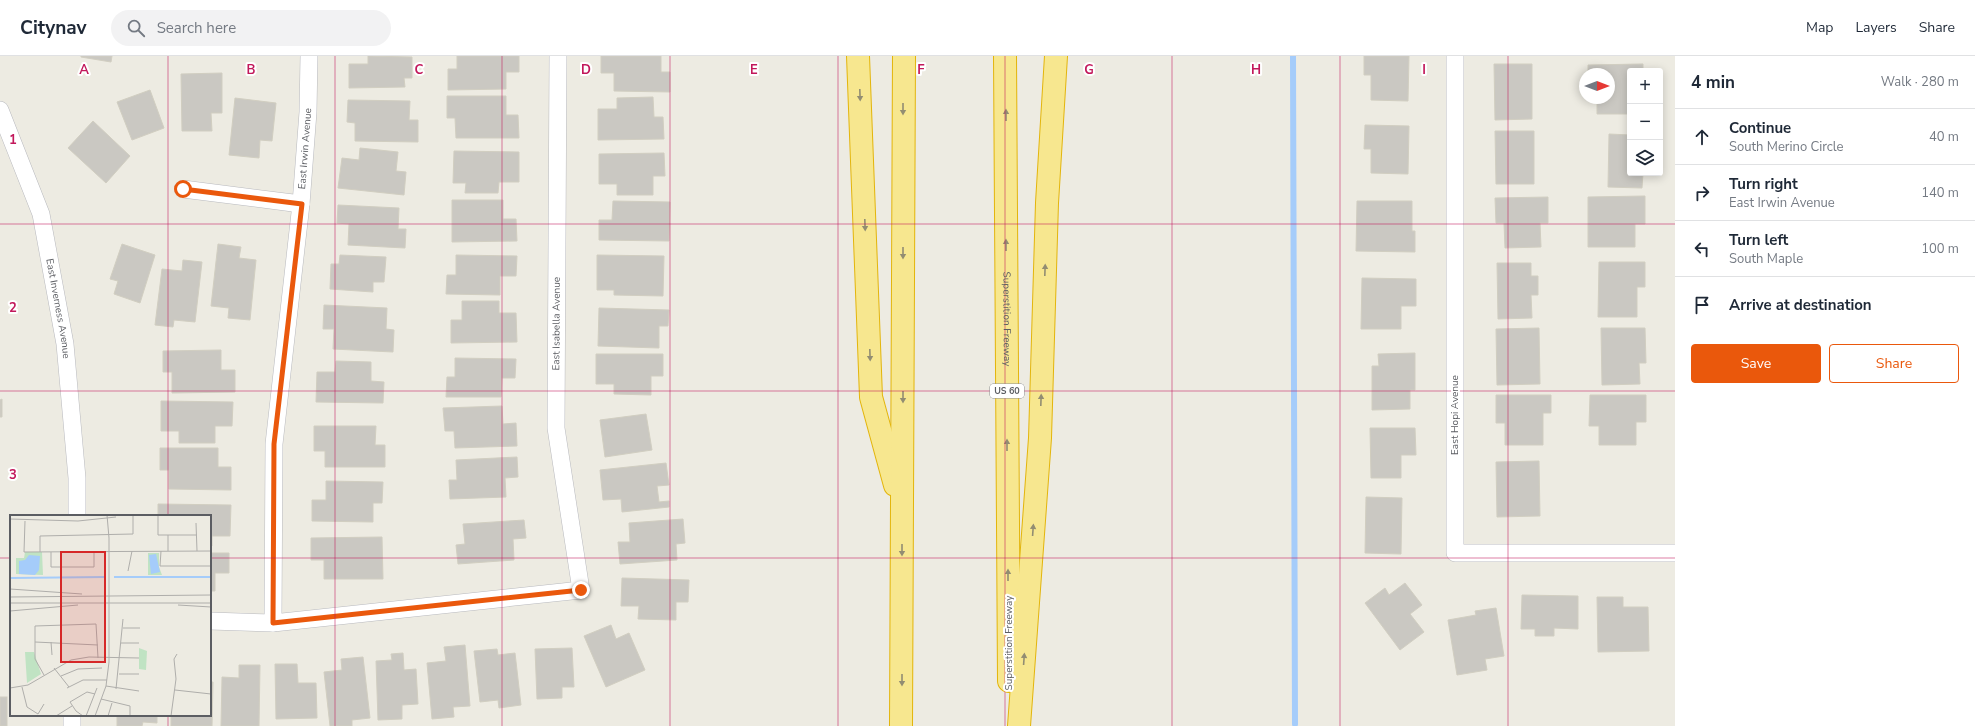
<!DOCTYPE html>
<html lang="en">
<head>
<meta charset="utf-8">
<style>
  :root { --surface:#fff; --page:#f2f2f3; --text:#1f2937; --muted:#747a83; --line:#e0e1e3; --accent:#ea580c }
  body { margin:0; font-family:"Nunito Sans",sans-serif; background:var(--page); color:var(--text) }
  .controls { position:absolute; right:12px; top:12px; display:grid; overflow:hidden; border-radius:4px; box-shadow:0 2px 10px #0003 }
  .controls button { width:36px; height:36px; display:grid; place-items:center; padding:0; border:0; border-bottom:1px solid var(--line); background:var(--surface); color:var(--text); font:20px sans-serif }
  .compass { position:absolute; left:1579px; top:12px; width:36px; height:36px; border-radius:50%; background:var(--surface); box-shadow:0 2px 10px #0003; rotate:90deg }
  .stop { position:absolute; width:12px; height:12px; margin:-9px; border:3px solid #ea580c; border-radius:50%; background:#fff }
  .stop.end { background:#ea580c; border-color:#fff; box-shadow:0 1px 4px #0008 }
  .list { margin:0; padding:0; list-style:none }
  h2 { display:flex; justify-content:space-between; align-items:center; height:52px; margin:0; padding:0 16px; font-size:17px }
  h2 small { font-size:13px; font-weight:400; color:var(--muted) }
  .list li { display:grid; grid-template-columns:26px 1fr auto; gap:12px; align-items:center; box-sizing:border-box; height:56px; padding:0 16px; border-top:1px solid var(--line) }
  .list b { display:block; font-size:15px; white-space:nowrap }
  .list p { margin:0; font-size:13px; white-space:nowrap; color:var(--muted) }
  .list em { font-size:13px; font-style:normal; color:var(--muted) }
  .actions { display:flex; gap:8px; padding:12px 16px }
  .actions a { flex:1; padding:9px 0; border:1px solid var(--accent); border-radius:4px; text-align:center; font-size:14px; color:var(--accent) }
  .actions .main { background:var(--accent); color:#fff }
  .icon { flex:none; width:22px; height:22px; fill:none; stroke:currentColor; stroke-width:2; stroke-linecap:round; stroke-linejoin:round }
  .map { position:relative; flex:none; width:1675px; height:670px; overflow:hidden }
  header { display:flex; align-items:center; gap:24px; box-sizing:border-box; height:56px; padding:0 20px; background:var(--surface); border-bottom:1px solid var(--line) }
  header strong { font-size:19px }
  nav { display:flex; gap:22px; margin-inline-start:auto; font-size:14px }
  .search { width:280px; height:36px; background:var(--page); display:flex; align-items:center; gap:10px; box-sizing:border-box; padding:0 14px; border-radius:22px; color:var(--muted); font-size:15px }
  main { display:flex }
  aside { flex:1; background:var(--surface) }
  .map>svg:first-child { display:block }
</style>
</head>
<body>
<header>
<strong>Citynav</strong>
<div class="search"><svg class="icon" aria-label="search" viewBox="0 0 24 24"><circle cx="10" cy="10" r="6"/><path d="M15 15l6 6"/></svg>Search here</div>
<nav><a>Map</a><a>Layers</a><a>Share</a></nav>
</header>
<main>
<div class="map">
<svg width="1675" height="670" viewBox="0 0 1675 670">
  <rect width="100%" height="100%" fill="#edebe2"/>
  <g fill="none" stroke-linecap="round" stroke-linejoin="round">
    <path stroke="#a5ccfa" stroke-width="6" d="M1293,0L1295,668"/>
  </g>
  <g fill="#cac8c2" stroke="#d1cec1">
    <path d="M81,0H112L111,6L81,1Z"/>
    <path d="M368,0L412,1V22H404L405,31L349,32V8H368Z"/>
    <path d="M457,0H519V16H506V33L448,34V13H457Z"/>
    <path d="M601,0H661V16H670V36L614,35V17H601Z"/>
    <path d="M1364,0H1409L1408,45L1371,44V19H1364Z"/>
    <path d="M1494,8H1532V63L1495,64Z"/>
    <path d="M1643,8V15H1630V58H1597V42H1609V18H1588V9Z"/>
    <path d="M222,17V57H211L212,75H182L181,18Z"/>
    <path d="M150,34L164,72L132,84L117,46Z"/>
    <path d="M447,40H506V59H518L519,82H456L455,62H447Z"/>
    <path d="M653,41L654,61H663L664,83L598,84V53H617V42Z"/>
    <path d="M235,42L276,47L272,85L260,84L259,102L229,99Z"/>
    <path d="M348,44L410,45L409,64H418V86L355,85V67L347,66Z"/>
    <path d="M93,65L130,100L106,127L68,92Z"/>
    <path d="M1365,69L1409,70L1408,118L1371,117V93H1364Z"/>
    <path d="M1495,75H1534V128H1496Z"/>
    <path d="M1609,78L1630,79V117H1643L1642,132L1608,131Z"/>
    <path d="M360,92L398,96L396,115L406,116L404,139L338,132L342,102L359,104Z"/>
    <path d="M454,95L519,96V126H499L498,137H465L466,127H453Z"/>
    <path d="M664,97L665,120H653V139H617V128H599V98Z"/>
    <path d="M1645,140V168H1635V191H1588V141Z"/>
    <path d="M1548,141V167H1540L1541,191L1505,192L1504,167H1496L1495,142Z"/>
    <path d="M452,144H503V163H516L517,185L452,186Z"/>
    <path d="M613,145L670,146L669,185L599,184V164H612Z"/>
    <path d="M1357,145H1412V175H1415V196L1356,195Z"/>
    <path d="M338,149L399,152L398,173H406L405,192L348,189L349,168L337,167Z"/>
    <path d="M122,188L155,199L140,247L114,238L118,225L110,223Z"/>
    <path d="M218,188L241,191L239,202L256,204L250,264L228,262L229,252L211,250Z"/>
    <path d="M340,199L386,201L384,226H373V236L330,233L331,208H339Z"/>
    <path d="M456,199L517,200L516,220H500V239L446,238L447,219H456Z"/>
    <path d="M597,199L664,200L663,240L614,239V234H597Z"/>
    <path d="M183,204L202,206L195,266L174,264L173,271L155,269L162,213L182,215Z"/>
    <path d="M1599,206H1645V231H1637V261H1598Z"/>
    <path d="M1497,207H1531V220H1538V239H1531L1532,262L1498,263Z"/>
    <path d="M1362,222L1416,223V250H1401V273H1361Z"/>
    <path d="M462,245H499V257H516L517,286L451,287V264H462Z"/>
    <path d="M324,249L387,252L386,273L394,274L393,296L333,293L334,273H323Z"/>
    <path d="M599,252L669,254L668,270H659V292L598,290Z"/>
    <path d="M1539,272L1540,328L1497,329L1496,273Z"/>
    <path d="M1601,272H1645L1646,307H1639L1640,328L1602,329Z"/>
    <path d="M221,294V314H235V336L172,337V316H163V295Z"/>
    <path d="M1415,297V334H1410V353L1372,354V310H1379L1378,298Z"/>
    <path d="M596,298H663V320H651V339L614,338V328H596Z"/>
    <path d="M455,302L516,303L515,322H502L501,341H446L447,321H455Z"/>
    <path d="M336,305L371,306V325L384,326L383,347L316,346L317,316H335Z"/>
    <path d="M1496,339H1551V357H1543V389H1505V367H1496Z"/>
    <path d="M1590,339H1646V366H1636V389H1599V370H1589Z"/>
    <path d="M2,343V361H0V344Z"/>
    <path d="M161,345L233,346L232,370H215V387H179V375H161Z"/>
    <path d="M502,350L503,368L516,367L517,390L455,392L454,375H445L443,352Z"/>
    <path d="M646,358L652,394L605,401L600,364Z"/>
    <path d="M314,370H376L375,389H385V411H325V395H314Z"/>
    <path d="M1370,372H1415L1416,399H1401V422H1371Z"/>
    <path d="M160,392H218V411H231V434L169,433V414H160Z"/>
    <path d="M517,401L518,421L505,422L506,441L450,443L449,424H457L456,404Z"/>
    <path d="M1539,405L1540,460L1497,461L1496,406Z"/>
    <path d="M666,407L669,429L657,430L659,446L669,445V451L622,456L621,443L603,444L600,414Z"/>
    <path d="M326,425L383,426L382,447H373V466L312,465V444H326Z"/>
    <path d="M1366,441L1402,442L1401,498L1365,497Z"/>
    <path d="M158,448L231,449L230,480H212V490H210V460H158Z"/>
    <path d="M683,463L685,487L676,488L677,504L620,508L618,486H630L629,467Z"/>
    <path d="M524,464L526,482L513,483L514,504L458,508L456,489L465,488L463,468Z"/>
    <path d="M382,481L383,523H324V504H311V482Z"/>
    <path d="M210,497H229V517H215V535H210Z"/>
    <path d="M622,522L689,524L688,546H676V564L638,563L639,550H621Z"/>
    <path d="M1405,527L1422,549L1410,558L1424,576L1400,594L1365,547L1385,532L1389,539Z"/>
    <path d="M1522,539L1578,540V573L1554,572V580H1535V573H1521Z"/>
    <path d="M1597,541H1623V551H1648L1649,595L1598,596Z"/>
    <path d="M1496,552L1504,600L1485,603L1487,614L1457,619L1448,564L1476,559L1475,555Z"/>
    <path d="M611,569L616,583L629,577L645,614L606,631L584,580Z"/>
    <path d="M465,589L470,650L453,651L454,661L432,663L427,607L446,605L444,591Z"/>
    <path d="M572,592L574,631H562V642L537,643L535,593Z"/>
    <path d="M497,593L498,599L515,597L521,649L499,652L498,644L480,646L474,595Z"/>
    <path d="M403,597L404,614L416,613L418,648L402,649V663L378,664L376,605L392,604L391,598Z"/>
    <path d="M363,601L370,662L352,664V670H330L324,616L342,614L341,603Z"/>
    <path d="M275,608H297L298,627H316L317,662L276,663Z"/>
    <path d="M239,609H260L259,670H221L222,621L239,622Z"/>
    <path d="M210,626H213L212,670H171V659H210Z"/>
    <rect x="0" y="641" width="7" height="29"/>
    <path d="M117,659H157V667L143,666L142,670H117Z"/>
  </g>
  <g fill="none" stroke-linecap="round" stroke-linejoin="round">
    <defs>
      <g id="minor">
        <path d="M1455,0V497H1675"/>
        <path id="s1" d="M0,54L41,158L65,288L77,422V460"/>
        <path d="M183,133L301,148"/>
        <path id="s2" d="M210,565L273,567L581,534L556,372L558,0"/>
        <path id="s3" d="M273,567L274,388L301,148L308,56L309,0"/>
        <path d="M72,670V659"/>
      </g>
      <g id="motorway">
        <path d="M858,0L871,341L895,429"/>
        <path id="s4" d="M1005,0L1009,625"/>
        <path d="M901,670L904,0"/>
        <path d="M1019,670L1040,382L1047,147L1056,0"/>
      </g>
    </defs>
    <use href="#minor" stroke="#b8b9be" stroke-width="18"/>
    <use href="#motorway" stroke="#e3b50c" stroke-width="24"/>
    <use href="#minor" stroke="#fff" stroke-width="17"/>
    <use href="#motorway" stroke="#f7e78f" stroke-width="22"/>
  </g>
  <defs><path id="oneway-solid" d="M-6-.8H1V-3.2L6.5 0L1 3.2V.8H-6Z"/></defs>
  <g fill="#928d72">
    <use href="#oneway-solid" transform="translate(860 39) rotate(88)"/>
    <use href="#oneway-solid" transform="translate(903 53) rotate(90)"/>
    <use href="#oneway-solid" transform="translate(1006 59) rotate(-90)"/>
    <use href="#oneway-solid" transform="translate(865 169) rotate(88)"/>
    <use href="#oneway-solid" transform="translate(1006 189) rotate(-90)"/>
    <use href="#oneway-solid" transform="translate(903 197) rotate(90)"/>
    <use href="#oneway-solid" transform="translate(1045 214) rotate(-88)"/>
    <use href="#oneway-solid" transform="translate(870 299) rotate(88)"/>
    <use href="#oneway-solid" transform="translate(903 341) rotate(90)"/>
    <use href="#oneway-solid" transform="translate(1041 344) rotate(-88)"/>
    <use href="#oneway-solid" transform="translate(1007 389) rotate(-90)"/>
    <use href="#oneway-solid" transform="translate(1033 474) rotate(-86)"/>
    <use href="#oneway-solid" transform="translate(902 494) rotate(90)"/>
    <use href="#oneway-solid" transform="translate(1008 519) rotate(-90)"/>
    <use href="#oneway-solid" transform="translate(1024 603) rotate(-86)"/>
    <use href="#oneway-solid" transform="translate(902 624) rotate(90)"/>
  </g>
  <g fill="none" stroke-linecap="round" stroke-linejoin="round">
    <path stroke="#ea580c" stroke-width="5" d="M183,133L302,148L274,388L273,567L581,534"/>
  </g>
  <path fill="none" stroke="#c2185b" stroke-width="1" stroke-opacity="0.55" d="M168,0V460M335,0V670M502,0V670M670,0V670M838,0V670M1005,0V670M1172,0V670M1340,0V670M1508,0V670M0,168H1675M0,335H1675M0,502H11M210,502H1675M168,659V670"/>
  <g text-anchor="middle" dominant-baseline="central" stroke-width="4" stroke-linejoin="round" paint-order="stroke">
    <rect fill="#fff" stroke="#8c8e91" stroke-width="1" x="990" y="328" width="34" height="14" rx="3"/>
    <g font-size="9" font-weight="bold" fill="#5b5d62">
      <text x="1007" y="335">US 60</text>
    </g>
    <g font-size="10" fill="#5b5d62" stroke="#fff">
      <text stroke="none"><textPath href="#s3" startOffset="476">East Irwin Avenue</textPath></text>
      <text stroke="none"><textPath href="#s1" startOffset="208">East Inverness Avenue</textPath></text>
      <text stroke="none"><textPath href="#s4" startOffset="263">Superstition Freeway</textPath></text>
      <text stroke="none"><textPath href="#s2" startOffset="641">East Isabella Avenue</textPath></text>
      <text transform="translate(1455 359) rotate(-90)">East Hopi Avenue</text>
      <text transform="translate(1009 587) rotate(-90)">Superstition Freeway</text>
    </g>
  </g>
  <g transform="translate(10 459)">
    <rect width="201" height="201" fill="#edebe2"/>
    <path d="M15,37H32L33,60L6,59V43H14ZM138,38H149V52L152,60H138ZM129,133L137,136L136,155L129,154ZM15,137H24L31,159L17,168Z" fill="#c0e3c3"/>
    <path d="M146,39L150,57L141,59L139,40ZM19,40L30,41L29,55L25,60L9,59V46L15,45Z" fill="#a5ccfa"/>
    <path fill="none" stroke="#a5ccfa" stroke-width="2" d="M104,62H201M0,63L95,62"/>
    <path fill="none" stroke="#afaeab" stroke-width="1" d="M148,0V20H187M0,4L68,6L106,2M15,6L14,37L201,36M186,8L187,36M151,36L150,51H201M158,36V20M30,37V21L123,19V0M41,37V52H84V37M118,56L122,36M0,74L72,79M0,82L201,80M0,88H201M168,90L201,92M0,96L68,90M113,113H130M25,127L88,130M41,127L42,140M111,128H129M44,153L59,172M109,159H129M34,160L25,144V111L86,109L88,143M51,161L68,154L92,153M96,171L129,176M12,172L17,192L28,199L34,189M0,173L18,170L61,145L79,142L129,143M57,173L73,165H97M106,174L113,104M165,175L201,179M91,184L120,191V201M46,201L62,191M73,201L66,196L60,187L77,177L85,179M76,201L87,173M85,201L96,171L99,147V23L97,0M98,201L102,188M161,201L166,164L164,144L167,139"/>
    <path fill="#d62828" fill-opacity="0.15" stroke="#d62828" stroke-width="2" d="M51,37H95V147H51Z"/>
    <rect width="201" height="201" fill="none" stroke="#5b5d62" stroke-width="2"/>
  </g>
  <g font-size="13" text-anchor="middle" font-weight="bold" fill="#c2185b" stroke="#fff" stroke-width="4" stroke-linejoin="round" paint-order="stroke">
    <text x="84" y="18">A</text>
    <text x="251" y="18">B</text>
    <text x="419" y="18">C</text>
    <text x="586" y="18">D</text>
    <text x="754" y="18">E</text>
    <text x="921" y="18">F</text>
    <text x="1089" y="18">G</text>
    <text x="1256" y="18">H</text>
    <text x="1424" y="18">I</text>
    <text x="13" y="88">1</text>
    <text x="13" y="256">2</text>
    <text x="13" y="423">3</text>
  </g>
</svg>
<div class="controls">
<button>+</button>
<button>−</button>
<button><svg class="icon" aria-label="layers" viewBox="0 0 24 24"><path d="M12 4l9 5-9 5-9-5zM3 14l9 5 9-5"/></svg></button>
</div>
<svg class="compass" viewBox="-18 -18 36 36"><path d="M0-13l5 13h-10z" fill="#e53935"/><path d="M0 13l5-13h-10z" fill="#747a83"/></svg>
<div class="stop" style="left:183px;top:133px"></div>
<div class="stop end" style="left:581px;top:534px"></div>
</div>
<aside>
<h2>4 min<small>Walk · 280 m</small></h2>
<ul class="list">
<li><svg class="icon" aria-label="ahead" viewBox="0 0 24 24"><path d="M12 20V5M6 11l6-6 6 6"/></svg><div><b>Continue</b><p>South Merino Circle</p></div><em>40 m</em></li>
<li><svg class="icon" aria-label="right" viewBox="0 0 24 24"><path d="M7 20v-9h11M14 6l5 5-5 5"/></svg><div><b>Turn right</b><p>East Irwin Avenue</p></div><em>140 m</em></li>
<li><svg class="icon" aria-label="left" viewBox="0 0 24 24"><path d="M17 20v-9H6M10 6l-5 5 5 5"/></svg><div><b>Turn left</b><p>South Maple</p></div><em>100 m</em></li>
<li><svg class="icon" aria-label="arrive" viewBox="0 0 24 24"><path d="M6 21V4h12l-3 4 3 4H6"/></svg><div><b>Arrive at destination</b></div></li>
</ul>
<div class="actions"><a class="main">Save</a><a>Share</a></div>
</aside>
</main>
</body>
</html>
